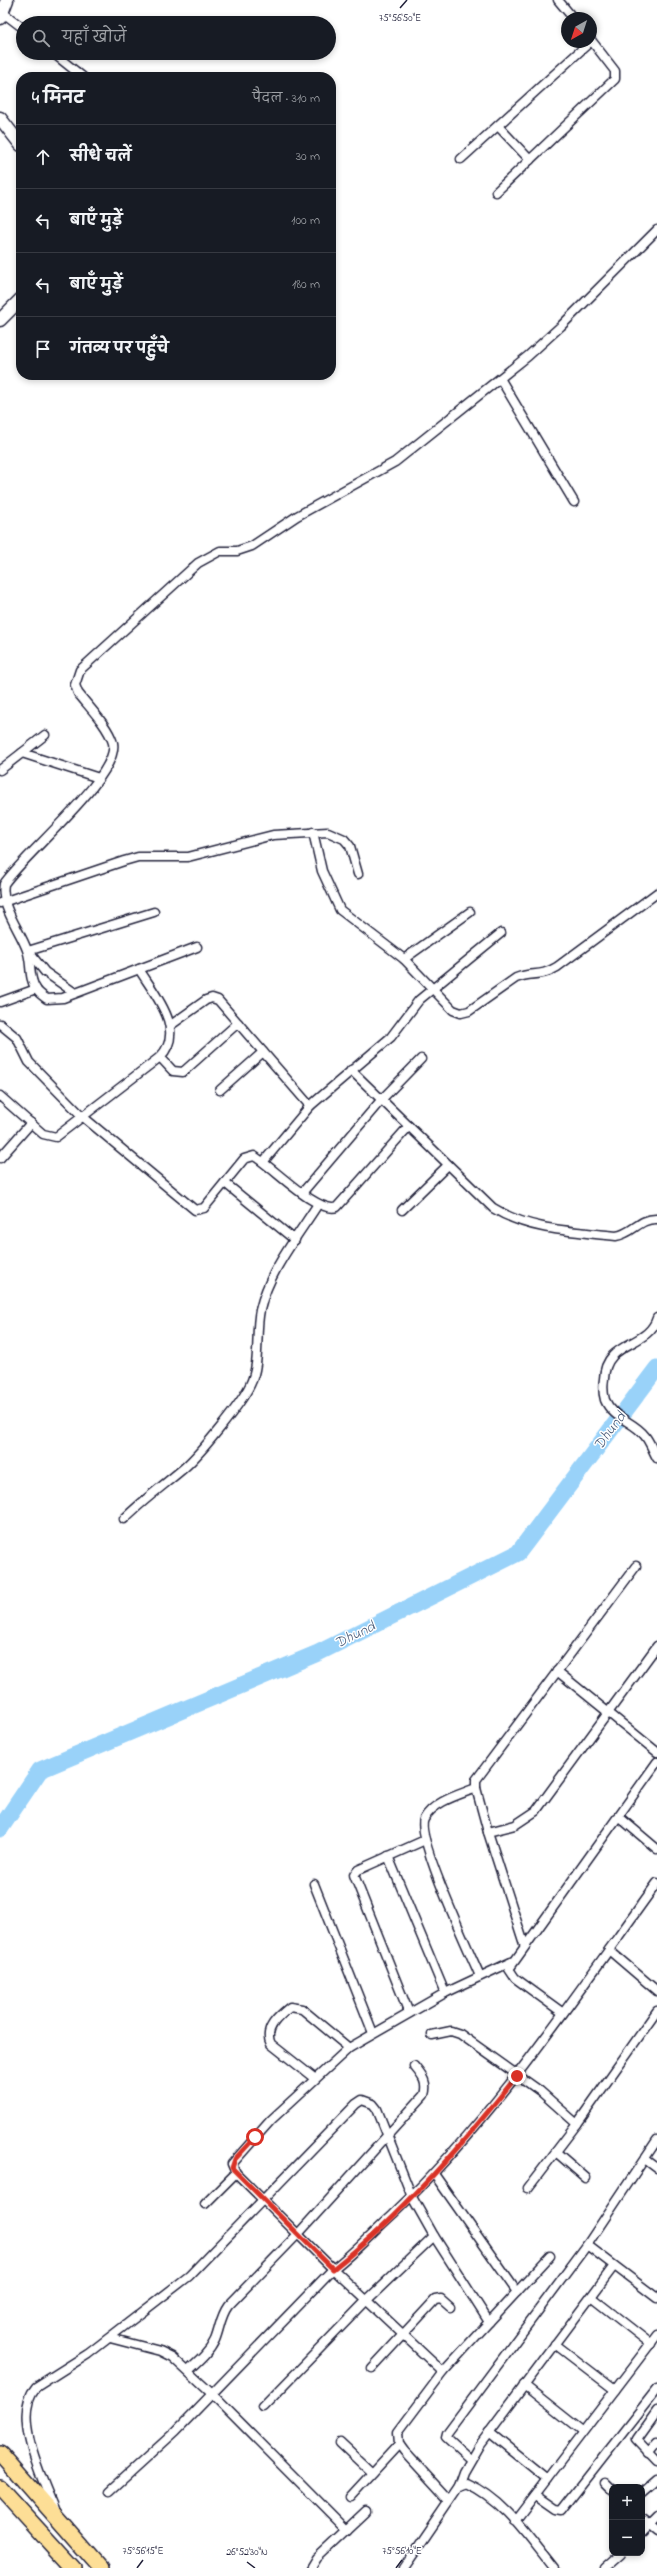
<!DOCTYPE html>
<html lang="hi">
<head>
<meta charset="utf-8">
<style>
  :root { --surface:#171b24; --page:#242831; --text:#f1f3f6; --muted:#9ea1a6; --line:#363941 }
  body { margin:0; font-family:"Indie Flower","Playpen Sans Deva",sans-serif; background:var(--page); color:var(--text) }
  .controls { position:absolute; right:12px; bottom:12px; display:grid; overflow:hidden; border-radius:8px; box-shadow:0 2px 6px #0003 }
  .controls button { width:36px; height:36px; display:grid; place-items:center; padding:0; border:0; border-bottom:1px solid var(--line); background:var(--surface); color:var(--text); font:20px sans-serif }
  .compass { position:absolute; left:561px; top:12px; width:36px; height:36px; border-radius:50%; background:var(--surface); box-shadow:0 2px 6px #0003; rotate:219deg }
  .stop { position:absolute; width:12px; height:12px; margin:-9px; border:3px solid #d93025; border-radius:50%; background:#fff }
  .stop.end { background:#d93025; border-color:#fff; box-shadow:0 1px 4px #0008 }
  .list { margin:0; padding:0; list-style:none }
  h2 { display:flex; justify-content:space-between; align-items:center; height:52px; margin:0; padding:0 16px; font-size:17px }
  h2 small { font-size:13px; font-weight:400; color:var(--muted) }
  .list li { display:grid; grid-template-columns:26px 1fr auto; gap:12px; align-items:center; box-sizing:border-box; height:64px; padding:0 16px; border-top:1px solid var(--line) }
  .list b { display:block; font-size:15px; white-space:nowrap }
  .list em { font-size:13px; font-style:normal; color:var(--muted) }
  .icon { flex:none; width:22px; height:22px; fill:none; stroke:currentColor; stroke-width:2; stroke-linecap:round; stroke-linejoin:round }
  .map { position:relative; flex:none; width:657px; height:2568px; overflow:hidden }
  .search { position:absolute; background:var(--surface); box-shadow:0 2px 6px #0003; left:16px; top:16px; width:320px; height:44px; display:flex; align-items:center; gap:10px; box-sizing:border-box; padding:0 14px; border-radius:22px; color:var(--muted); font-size:15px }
  .panel { position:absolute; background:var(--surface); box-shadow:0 2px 6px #0003; left:16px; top:72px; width:320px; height:308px; border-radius:16px }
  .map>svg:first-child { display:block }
</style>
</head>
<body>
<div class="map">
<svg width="657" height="2568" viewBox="0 0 657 2568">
  <rect width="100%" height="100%" fill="#fff"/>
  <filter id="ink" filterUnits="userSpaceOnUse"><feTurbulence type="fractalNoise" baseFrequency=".025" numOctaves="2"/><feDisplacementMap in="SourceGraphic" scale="8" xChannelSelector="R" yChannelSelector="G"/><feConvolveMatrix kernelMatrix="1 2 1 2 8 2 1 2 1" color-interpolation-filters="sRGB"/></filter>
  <g filter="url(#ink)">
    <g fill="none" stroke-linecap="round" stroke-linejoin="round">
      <path stroke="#99d2f9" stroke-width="17" d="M0,1829L40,1770L318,1653L518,1553L657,1368"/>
      <defs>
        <g id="street">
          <path d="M558,0L573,18"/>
          <path d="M2,12L23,28"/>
          <path d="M53,53L83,77"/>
          <path d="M498,126L530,160"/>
          <path d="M461,159L590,42"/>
          <path d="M496,192L615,79V71L591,40"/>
          <path d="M501,380L574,502"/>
          <path d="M22,753L99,778"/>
          <path d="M0,770L45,735"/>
          <path d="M313,832L322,871L340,910L404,959L453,1010L461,1013L469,1011L516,978C533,971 539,978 557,967L657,893"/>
          <path d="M0,903L124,861L138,857H188L273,835L328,832L344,839L350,846L358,874"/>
          <path d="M197,947L63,998L47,999C43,996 39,994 36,989C28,977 32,963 27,950C20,930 0,907 4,884C23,855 120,776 113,743C108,726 89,707 78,693L75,685L80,670L198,563L220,551H237L252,546L297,516L395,462L528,356L561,326L657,230"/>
          <path d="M404,959L470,912"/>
          <path d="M75,993L45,972L28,951L154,912"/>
          <path d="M0,1002L36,989"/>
          <path d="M0,1024L17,1038L29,1062L82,1116L195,1210L204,1208L244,1159L254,1156C272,1166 318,1215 337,1207L409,1126"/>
          <path d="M171,1025L206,1000L212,998L218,1000L310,1106"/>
          <path d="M160,1057L173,1071L183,1072L238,1023"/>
          <path d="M351,1070L493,1208C530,1231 573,1231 616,1236C633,1234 639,1218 657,1219"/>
          <path d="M220,1090L263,1052"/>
          <path d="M0,1096L43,1134L56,1137L160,1057C187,1030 154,994 139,969"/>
          <path d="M0,1158L31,1123"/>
          <path d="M264,1161L310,1106L391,1037L419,1000L501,933"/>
          <path d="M225,1183L295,1240"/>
          <path d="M302,1193L382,1099L421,1059"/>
          <path d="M402,1210L448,1165"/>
          <path d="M657,1318C648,1348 605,1340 604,1379C603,1385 603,1393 605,1400C613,1419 634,1421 645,1436C650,1442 653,1451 657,1458"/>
          <path d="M124,1519C143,1500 164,1485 184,1468C201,1453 241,1404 250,1385C261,1363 255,1333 260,1310C269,1271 297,1237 318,1204"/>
          <path d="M557,1671L657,1752"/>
          <path d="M476,1788C459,1795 434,1801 424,1819C415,1836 470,1953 480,1976"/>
          <path d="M618,1816L657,1849"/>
          <path d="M488,1832L515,1825L536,1811L657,1646"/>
          <path d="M388,1856L445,1993"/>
          <path d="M314,1884L373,2033"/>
          <path d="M524,1944L488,1832L476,1788V1780L636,1566"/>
          <path d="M609,1950L657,1991"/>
          <path d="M409,2013L354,1875L358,1870L425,1840"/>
          <path d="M563,2013L515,1978L509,1969L657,1762"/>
          <path d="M432,2035L451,2031L460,2034L540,2091L577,2124"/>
          <path d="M314,2078L271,2044C263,2029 279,2016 290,2007L302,2009L349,2048"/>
          <path d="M556,2152L586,2178"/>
          <path d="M645,2159L657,2168"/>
          <path d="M434,2174L517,2292"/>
          <path d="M528,2188L577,2124L657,2011"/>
          <path d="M205,2204L236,2173"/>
          <path d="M587,2245L657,2298"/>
          <path d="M591,2297L651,2344"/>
          <path d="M110,2338L160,2351L172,2357L211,2393L347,2530"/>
          <path d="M555,2344L615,2390"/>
          <path d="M372,2368L435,2300L441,2299L450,2307"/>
          <path d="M188,2371C198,2362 209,2353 215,2340C220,2328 220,2317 228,2306L298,2234L424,2095C428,2082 422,2076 414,2066"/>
          <path d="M443,2372L333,2269L236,2173L232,2164L271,2120L349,2048L445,1993L511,1962"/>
          <path d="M524,2385L582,2431"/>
          <path d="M263,2407L367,2300L434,2236"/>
          <path d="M657,2411L637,2439L657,2460"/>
          <path d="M489,2432L547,2479"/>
          <path d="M340,2443L372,2473"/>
          <path d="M648,2452L657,2441"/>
          <path d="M470,2459L446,2437L447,2433L587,2245L657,2140"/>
          <path d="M605,2483L612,2490"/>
          <path d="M459,2486L464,2472L479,2446L614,2266"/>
          <path d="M110,2491L176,2431L333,2269C355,2252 373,2232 393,2214C496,2116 574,1997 657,1883"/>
          <path d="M642,2493L657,2480"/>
          <path d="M536,2495L556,2509L562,2510L657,2389"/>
          <path d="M350,2497L399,2444"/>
          <path d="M449,2500L404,2451L399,2444L398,2432L443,2372L550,2256"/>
          <path d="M54,2508C42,2478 11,2415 36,2387L88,2354L189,2276L356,2104L362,2100L373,2104L377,2109L412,2197L434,2236L489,2322"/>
          <path d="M642,2520L657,2532"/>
          <path d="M515,2521L657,2335"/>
          <path d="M642,2533L657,2518"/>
          <path d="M311,2568L317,2558L366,2512"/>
          <path d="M403,2568L459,2486L467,2483C504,2499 529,2537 554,2568"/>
          <path d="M604,2568L621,2553"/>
        </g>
        <g id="secondary">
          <path d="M0,18L7,0"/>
          <path d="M0,118L21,145"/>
          <path d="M0,320L21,299"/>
        </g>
        <g id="highway">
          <path d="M0,2453L101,2568"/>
          <path d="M0,2488L73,2568"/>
        </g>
      </defs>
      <use href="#street" stroke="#22223b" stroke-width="11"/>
      <use href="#secondary" stroke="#22223b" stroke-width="15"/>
      <use href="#highway" stroke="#22223b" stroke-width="18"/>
      <use href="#street" stroke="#fff" stroke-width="8"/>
      <use href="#secondary" stroke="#fff" stroke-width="12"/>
      <use href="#highway" stroke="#fdde96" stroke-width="15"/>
    </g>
  </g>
  <g fill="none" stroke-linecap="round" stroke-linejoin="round" filter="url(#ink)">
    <path stroke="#d93025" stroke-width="5" d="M255,2137L235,2159L232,2168L333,2269C403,2214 462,2145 517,2076"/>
  </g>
  <path fill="none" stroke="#22223b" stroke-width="1.5" d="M400,8L407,0M247,2562L255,2568M137,2568L143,2560M396,2568L402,2560"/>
  <g text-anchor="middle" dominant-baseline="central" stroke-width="3" stroke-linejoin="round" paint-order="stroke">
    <g font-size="15" font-style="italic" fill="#465774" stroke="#fff">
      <text transform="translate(610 1431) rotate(-53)">Dhund</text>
      <text transform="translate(355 1635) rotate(-26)">Dhund</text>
    </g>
  </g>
  <g font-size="10" text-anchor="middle" fill="#22223b" stroke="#fff" stroke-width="3" stroke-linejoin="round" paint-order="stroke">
    <text x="400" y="21">75°56'50"E</text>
    <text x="143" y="2554">75°56'15"E</text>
    <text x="402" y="2554">75°56'10"E</text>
    <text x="247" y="2555">26°52'30"N</text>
  </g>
</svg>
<div class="controls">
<button>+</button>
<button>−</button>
</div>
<svg class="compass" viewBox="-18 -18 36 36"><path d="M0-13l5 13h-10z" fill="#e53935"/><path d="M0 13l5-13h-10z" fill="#9ea1a6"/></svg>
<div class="stop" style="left:255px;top:2137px"></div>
<div class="stop end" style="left:517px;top:2076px"></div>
<div class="search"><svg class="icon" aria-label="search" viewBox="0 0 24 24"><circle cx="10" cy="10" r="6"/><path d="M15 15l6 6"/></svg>यहाँ खोजें</div>
<section class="panel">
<h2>4 मिनट<small>पैदल · 310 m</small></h2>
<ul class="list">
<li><svg class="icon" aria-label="ahead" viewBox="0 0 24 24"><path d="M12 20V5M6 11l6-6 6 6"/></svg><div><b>सीधे चलें</b></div><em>30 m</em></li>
<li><svg class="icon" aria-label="left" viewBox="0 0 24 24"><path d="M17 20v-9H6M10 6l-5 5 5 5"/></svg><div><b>बाएँ मुड़ें</b></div><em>100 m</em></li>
<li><svg class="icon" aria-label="left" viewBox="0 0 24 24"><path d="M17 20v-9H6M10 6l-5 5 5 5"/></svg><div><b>बाएँ मुड़ें</b></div><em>180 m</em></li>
<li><svg class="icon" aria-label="arrive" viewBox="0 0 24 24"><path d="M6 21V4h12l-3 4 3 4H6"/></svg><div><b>गंतव्य पर पहुँचे</b></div></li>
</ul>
</section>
</div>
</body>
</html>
